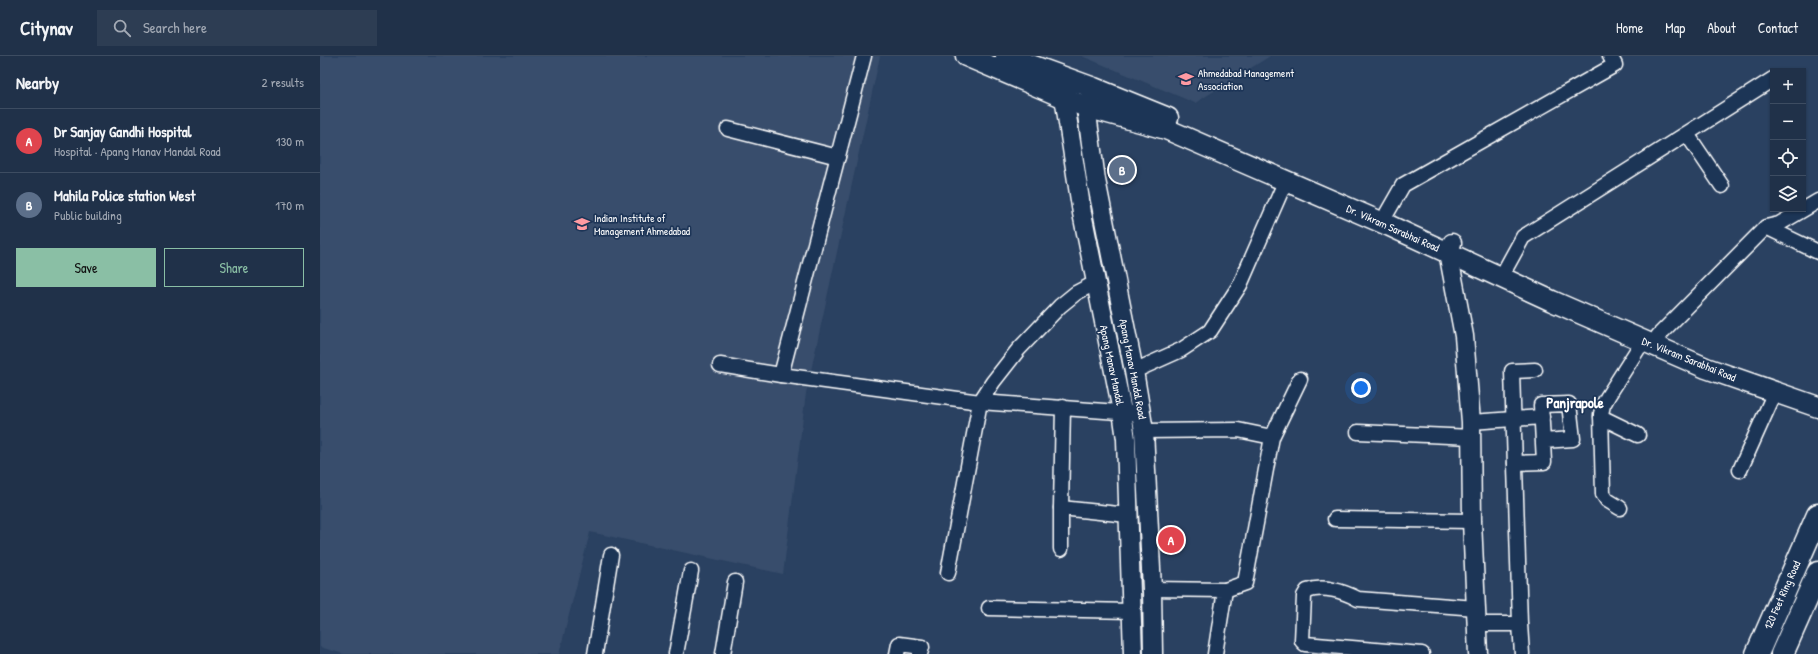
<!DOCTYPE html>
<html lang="en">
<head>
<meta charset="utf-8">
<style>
  :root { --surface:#203149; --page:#2d3d53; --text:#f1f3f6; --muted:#a2a9b4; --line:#3d4c61; --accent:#8abfa5 }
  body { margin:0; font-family:"Patrick Hand",sans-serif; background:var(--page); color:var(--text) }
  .controls { position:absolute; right:12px; top:12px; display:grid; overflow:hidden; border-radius:0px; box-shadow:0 1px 3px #0004 }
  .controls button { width:36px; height:36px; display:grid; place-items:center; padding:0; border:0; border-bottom:1px solid var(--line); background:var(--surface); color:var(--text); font:20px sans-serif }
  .you { position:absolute; left:1041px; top:332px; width:14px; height:14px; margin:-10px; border:3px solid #fff; border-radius:50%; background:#1a73e8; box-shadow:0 0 0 6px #1a73e833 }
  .badge { display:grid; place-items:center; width:26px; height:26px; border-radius:50%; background:var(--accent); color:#fff; font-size:13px; font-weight:700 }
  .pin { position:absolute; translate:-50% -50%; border:2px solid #fff; box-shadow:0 1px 4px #0006 }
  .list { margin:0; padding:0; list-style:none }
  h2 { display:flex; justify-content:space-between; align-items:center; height:52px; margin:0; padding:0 16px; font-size:17px }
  h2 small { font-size:13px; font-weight:400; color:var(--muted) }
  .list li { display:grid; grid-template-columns:26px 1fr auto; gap:12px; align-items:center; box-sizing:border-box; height:64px; padding:0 16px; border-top:1px solid var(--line) }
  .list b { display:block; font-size:15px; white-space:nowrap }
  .list p { margin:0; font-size:13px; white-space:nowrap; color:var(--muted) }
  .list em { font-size:13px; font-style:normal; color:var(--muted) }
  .actions { display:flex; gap:8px; padding:12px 16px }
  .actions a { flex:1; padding:9px 0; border:1px solid var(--accent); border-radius:0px; text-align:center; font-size:14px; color:var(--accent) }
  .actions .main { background:var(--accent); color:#111 }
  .icon { flex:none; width:22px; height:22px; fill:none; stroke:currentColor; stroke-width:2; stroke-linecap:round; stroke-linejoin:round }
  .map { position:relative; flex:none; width:1498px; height:598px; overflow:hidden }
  header { display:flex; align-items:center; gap:24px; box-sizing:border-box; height:56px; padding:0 20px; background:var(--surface); border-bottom:1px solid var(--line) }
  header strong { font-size:19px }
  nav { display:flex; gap:22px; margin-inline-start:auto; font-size:14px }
  .search { width:280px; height:36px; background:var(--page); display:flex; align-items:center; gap:10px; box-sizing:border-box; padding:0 14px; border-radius:0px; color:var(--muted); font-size:15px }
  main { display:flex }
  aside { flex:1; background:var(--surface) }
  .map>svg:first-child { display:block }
</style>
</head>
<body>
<header>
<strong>Citynav</strong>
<div class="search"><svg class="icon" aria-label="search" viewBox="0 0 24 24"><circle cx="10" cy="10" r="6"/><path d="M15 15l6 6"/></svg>Search here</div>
<nav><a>Home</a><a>Map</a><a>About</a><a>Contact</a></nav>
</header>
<main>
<aside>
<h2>Nearby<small>2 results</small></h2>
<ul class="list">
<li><span class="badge" style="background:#e0444e">A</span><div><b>Dr Sanjay Gandhi Hospital</b><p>Hospital · Apang Manav Mandal Road</p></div><em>130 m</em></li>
<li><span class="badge" style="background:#5c6f8a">B</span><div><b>Mahila Police station West</b><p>Public building</p></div><em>170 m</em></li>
</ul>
<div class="actions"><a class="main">Save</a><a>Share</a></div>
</aside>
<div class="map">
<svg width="1498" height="598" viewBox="0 0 1498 598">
  <rect width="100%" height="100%" fill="#2a4161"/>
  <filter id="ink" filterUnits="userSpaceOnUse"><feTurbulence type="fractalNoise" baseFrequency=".025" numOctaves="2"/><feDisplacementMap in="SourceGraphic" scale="8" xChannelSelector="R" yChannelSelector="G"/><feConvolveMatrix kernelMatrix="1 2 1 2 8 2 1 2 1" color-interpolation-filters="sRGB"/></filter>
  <g filter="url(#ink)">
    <g fill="#394e6c">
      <path d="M0,0H560L486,337L463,518L270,476L239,598H24L0,591Z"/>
      <path d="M762,0H950L875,47Z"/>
    </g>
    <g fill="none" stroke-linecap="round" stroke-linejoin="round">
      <defs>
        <g id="minor">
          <path d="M544,0L461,319L660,346L812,357"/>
          <path d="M408,73L518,101"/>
          <path d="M1367,78L1402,130"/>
          <path d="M1067,157L1083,129L1295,9L1290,0"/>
          <path d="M1446,171L1498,196"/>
          <path d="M1186,212L1203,181L1453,23"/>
          <path d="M1338,280L1446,171L1459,168L1498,145"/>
          <path d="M400,309L461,319"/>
          <path d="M814,315L861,294L890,275L920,229L966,124"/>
          <path d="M1281,361L1318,379"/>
          <path d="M1151,366L1222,361"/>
          <path d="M824,375L918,374L952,381"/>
          <path d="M1038,376L1152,381"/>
          <path d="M1195,407L1224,406L1221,349L1249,348L1253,383L1223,385"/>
          <path d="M1420,414L1455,336"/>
          <path d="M741,452L743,351"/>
          <path d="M1300,452L1287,444L1283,438L1281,358L1283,349L1288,340L1323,285"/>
          <path d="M1015,463L1152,465"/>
          <path d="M741,493V452L808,459"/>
          <path d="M628,517L660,346L673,326L698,294L740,250L756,237L775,227"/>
          <path d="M832,533L905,534L895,598"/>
          <path d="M905,534L925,527L952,381L980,323"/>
          <path d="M669,552L811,555"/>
          <path d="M1156,568H1200L1192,315L1215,314"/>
          <path d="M1200,568L1202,598"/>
          <path d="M275,598L291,499"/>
          <path d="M356,598L371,515"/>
          <path d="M403,598L415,526"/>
          <path d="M577,598L579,588L602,591L600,598"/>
          <path d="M1102,598L985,588L982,585L984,540L987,535C1003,529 1023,535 1038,543L1156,552"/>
        </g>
        <g id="tertiary">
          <path d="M749,30L744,41L762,157L802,355L806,383L813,598"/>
          <path d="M774,32L766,51L776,124L814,315L824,375L832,533L833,598"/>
          <path d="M1132,187L1128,196L1144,280L1151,366L1152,465L1158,598"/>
        </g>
        <g id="secondary">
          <path d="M646,0L766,51L846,73L1070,170L1232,245L1386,312L1498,351"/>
          <path d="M686,0L774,32L848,62"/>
        </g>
        <g id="primary">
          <path d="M1437,598L1498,459"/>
          <path d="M1462,598L1498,517"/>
        </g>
      </defs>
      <use href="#minor" stroke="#fff" stroke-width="17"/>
      <use href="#tertiary" stroke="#fff" stroke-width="21"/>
      <use href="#secondary" stroke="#fff" stroke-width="23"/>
      <use href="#primary" stroke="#fff" stroke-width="25"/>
      <use href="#minor" stroke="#1d3557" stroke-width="14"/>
      <use href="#tertiary" stroke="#1d3557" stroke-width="18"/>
      <use href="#secondary" stroke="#1d3557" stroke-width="20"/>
      <use href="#primary" stroke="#1d3557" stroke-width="22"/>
    </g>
  </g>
  <defs>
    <symbol id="school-bare" viewBox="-9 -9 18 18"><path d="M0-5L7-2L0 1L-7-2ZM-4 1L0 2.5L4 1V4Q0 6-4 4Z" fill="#ff9aa2" stroke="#1d3557" stroke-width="2.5" paint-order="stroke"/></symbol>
    <symbol id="university-bare" viewBox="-9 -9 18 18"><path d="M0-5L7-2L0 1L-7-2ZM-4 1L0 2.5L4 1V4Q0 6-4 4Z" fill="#ff9aa2" stroke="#1d3557" stroke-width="2.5" paint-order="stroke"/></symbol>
  </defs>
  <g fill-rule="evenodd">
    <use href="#school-bare" x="855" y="12" width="22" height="22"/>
    <use href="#university-bare" x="251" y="157" width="22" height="22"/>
  </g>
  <g text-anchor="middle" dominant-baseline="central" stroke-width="3.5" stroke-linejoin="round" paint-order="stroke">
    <g font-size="11" fill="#fff" stroke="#1d3557" text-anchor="start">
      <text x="878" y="17">Ahmedabad Management<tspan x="878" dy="13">Association</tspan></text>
      <text x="274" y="162">Indian Institute of<tspan x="274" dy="13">Management Ahmedabad</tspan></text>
    </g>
    <g font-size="11" fill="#fff" stroke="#1d3557">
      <text transform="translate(1073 172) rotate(24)">Dr. Vikram Sarabhai Road</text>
      <text transform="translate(1369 303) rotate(22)">Dr. Vikram Sarabhai Road</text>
      <text transform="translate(792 309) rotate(78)">Apang Manav Mandal</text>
      <text transform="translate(813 313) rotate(79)">Apang Manav Mandal Road</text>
      <text transform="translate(1462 539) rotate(-66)">120 Feet Ring Road</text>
    </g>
    <g font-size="15" font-weight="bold" fill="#fff" stroke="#1d3557">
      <text x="1255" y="346">Panjrapole</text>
    </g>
  </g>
</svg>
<div class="controls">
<button>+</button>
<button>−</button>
<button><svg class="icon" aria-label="locate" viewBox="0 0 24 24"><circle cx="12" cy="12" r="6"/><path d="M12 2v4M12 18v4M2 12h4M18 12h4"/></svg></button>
<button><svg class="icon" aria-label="layers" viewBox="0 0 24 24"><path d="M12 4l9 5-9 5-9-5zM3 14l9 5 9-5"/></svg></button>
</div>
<div class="you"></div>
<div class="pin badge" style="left:851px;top:484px;background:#e0444e">A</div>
<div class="pin badge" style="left:802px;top:114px;background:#5c6f8a">B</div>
</div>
</main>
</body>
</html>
